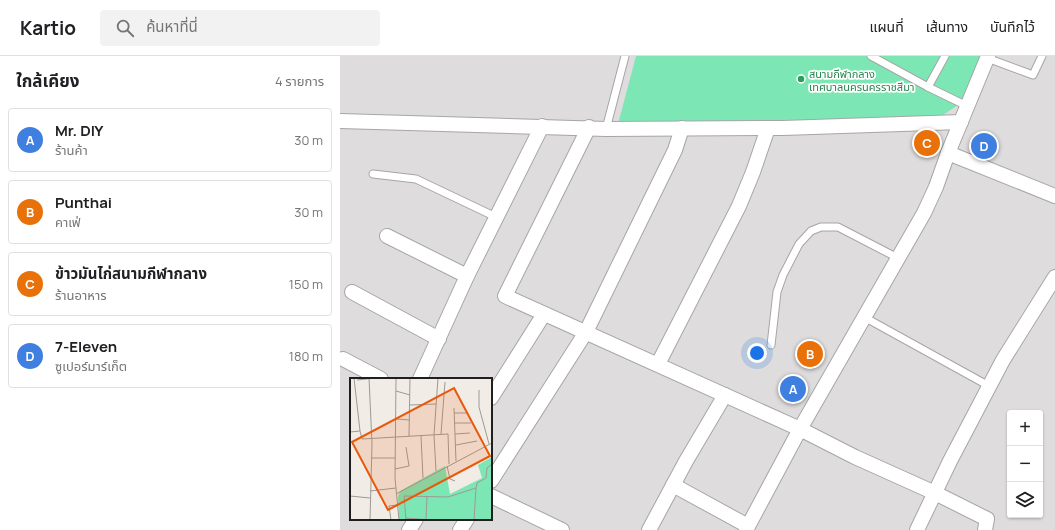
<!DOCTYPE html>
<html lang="th">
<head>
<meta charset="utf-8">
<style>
  :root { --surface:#fff; --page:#f2f2f2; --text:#202124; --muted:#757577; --line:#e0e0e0; --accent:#0b8043 }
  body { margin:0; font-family:Manrope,"Noto Sans Thai",sans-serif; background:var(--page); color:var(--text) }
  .controls { position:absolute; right:12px; bottom:12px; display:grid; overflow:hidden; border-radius:4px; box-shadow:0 1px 3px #0004 }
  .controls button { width:36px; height:36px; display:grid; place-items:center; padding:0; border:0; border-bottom:1px solid var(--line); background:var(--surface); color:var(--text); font:20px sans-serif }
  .you { position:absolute; left:417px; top:297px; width:14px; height:14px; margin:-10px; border:3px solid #fff; border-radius:50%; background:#1a73e8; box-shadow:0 0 0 6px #1a73e833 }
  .badge { display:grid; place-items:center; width:26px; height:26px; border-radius:50%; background:var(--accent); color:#fff; font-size:13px; font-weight:700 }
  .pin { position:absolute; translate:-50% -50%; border:2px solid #fff; box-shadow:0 1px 4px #0006 }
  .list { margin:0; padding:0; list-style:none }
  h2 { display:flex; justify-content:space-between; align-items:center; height:52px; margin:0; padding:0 16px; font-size:17px }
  h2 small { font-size:13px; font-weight:400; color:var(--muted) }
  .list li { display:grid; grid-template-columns:26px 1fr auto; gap:12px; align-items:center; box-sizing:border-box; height:64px; margin:0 8px 8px; padding:0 8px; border:1px solid var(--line); border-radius:4px }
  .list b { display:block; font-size:15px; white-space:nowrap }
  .list p { margin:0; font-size:13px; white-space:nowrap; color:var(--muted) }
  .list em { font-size:13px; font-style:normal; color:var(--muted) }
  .icon { flex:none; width:22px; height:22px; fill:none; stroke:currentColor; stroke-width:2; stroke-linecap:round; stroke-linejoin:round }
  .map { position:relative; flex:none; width:715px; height:474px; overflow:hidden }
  header { display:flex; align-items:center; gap:24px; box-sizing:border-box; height:56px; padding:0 20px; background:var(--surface); border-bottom:1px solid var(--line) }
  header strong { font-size:19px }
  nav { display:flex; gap:22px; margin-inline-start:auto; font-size:14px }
  .search { width:280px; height:36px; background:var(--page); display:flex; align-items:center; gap:10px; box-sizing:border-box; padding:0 14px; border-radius:4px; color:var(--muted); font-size:15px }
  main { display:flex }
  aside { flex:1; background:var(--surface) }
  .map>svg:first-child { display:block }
</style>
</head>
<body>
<header>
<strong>Kartio</strong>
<div class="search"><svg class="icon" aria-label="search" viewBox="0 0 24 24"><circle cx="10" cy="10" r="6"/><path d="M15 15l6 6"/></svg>ค้นหาที่นี่</div>
<nav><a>แผนที่</a><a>เส้นทาง</a><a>บันทึกไว้</a></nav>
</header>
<main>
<aside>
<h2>ใกล้เคียง<small>4 รายการ</small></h2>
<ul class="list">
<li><span class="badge" style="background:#3f7fe0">A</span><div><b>Mr. DIY</b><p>ร้านค้า</p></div><em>30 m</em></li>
<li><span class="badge" style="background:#e8710a">B</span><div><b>Punthai</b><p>คาเฟ่</p></div><em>30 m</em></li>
<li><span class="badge" style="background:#e8710a">C</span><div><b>ข้าวมันไก่สนามกีฬากลาง</b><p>ร้านอาหาร</p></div><em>150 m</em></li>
<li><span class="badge" style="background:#3f7fe0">D</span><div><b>7-Eleven</b><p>ซูเปอร์มาร์เก็ต</p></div><em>180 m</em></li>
</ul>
</aside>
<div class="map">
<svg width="715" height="474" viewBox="0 0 715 474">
  <rect width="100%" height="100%" fill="#f1ece5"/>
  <path fill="#dedcdc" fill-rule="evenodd" d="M0,0H715V474H0ZM11,323H151V463H11ZM670,357H700V459H670Z"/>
  <path fill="#7ce7b4" d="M296,0H644L621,47L591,67L277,72Z"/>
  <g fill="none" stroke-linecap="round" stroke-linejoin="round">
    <defs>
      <g id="service">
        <path d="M531,0L588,31L605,0"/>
        <path d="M647,2L693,19L702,0"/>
        <path d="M588,31L627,50"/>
        <path d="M266,73L285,0"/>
        <path d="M33,118L76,123L156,161"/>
        <path d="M524,261L649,330"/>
        <path d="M431,289L437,236L443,219L459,188L471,175L481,171H498L558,202"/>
      </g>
      <g id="minor">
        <path d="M0,65L266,73L443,72L621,66"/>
        <path d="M249,71L165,240L460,373L515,401L595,437L647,463L645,474"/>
        <path d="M608,97L715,140"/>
        <path d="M47,180L127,220"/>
        <path d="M12,236L99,283"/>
        <path d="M3,303L41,323"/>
        <path d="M318,308L399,150L413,116L428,72"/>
        <path d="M80,323L127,220L202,70"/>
        <path d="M151,342L204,258"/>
        <path d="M151,425L246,276L335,94L342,72"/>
        <path d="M333,429L408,470"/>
        <path d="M151,440L222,474"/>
        <path d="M69,474L76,463"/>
        <path d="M120,474L127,463"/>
        <path d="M309,474L346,405L385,339"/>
        <path d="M406,474L460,373L584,157L596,131L608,97L648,0"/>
        <path d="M577,474L610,405L663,304L715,221"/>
      </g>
    </defs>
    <use href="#service" stroke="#a6a6a6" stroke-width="9"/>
    <use href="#minor" stroke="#a6a6a6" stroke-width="16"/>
    <use href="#service" stroke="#fff" stroke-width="7"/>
    <use href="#minor" stroke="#fff" stroke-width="14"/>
  </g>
  <circle fill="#2e9e5b" stroke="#fff" stroke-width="1.5" cx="461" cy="23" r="4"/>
  <g text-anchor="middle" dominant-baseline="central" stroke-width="3.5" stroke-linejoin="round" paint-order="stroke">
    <g font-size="11" fill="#27864d" stroke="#fff" text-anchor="start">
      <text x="469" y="17">สนามกีฬากลาง<tspan x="469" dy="13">เทศบาลนครนครราชสีมา</tspan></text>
    </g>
  </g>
  <g transform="translate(10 322)">
    <rect width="142" height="142" fill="#f1ece5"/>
    <path d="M142,79V142H49L48,118L50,113L95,88L100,116L132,100L128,87Z" fill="#7ce7b4"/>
    <path fill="none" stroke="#9d9a96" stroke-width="1" d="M4,0L10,53M19,0L22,66L20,142M46,0L45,100L49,142M7,2L26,0M129,12V29L139,66M46,13L60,17M60,27L86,26M104,30L106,83M104,35H117M46,41L60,42M105,45H121M0,54L10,53L12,61L98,56L99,86M91,56L95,4M105,56L120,55M59,58L60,0M71,58L73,100M106,67L127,63M22,80H45M97,88L100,101L105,103M45,91L59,88L56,69M86,93L84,57L88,0M126,110L127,105L136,100L137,90L142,86M20,113L46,110M46,116L142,65M0,118L20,120M55,140L83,142M41,142L39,128L47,127M56,142L54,118L98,119L126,110L124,142M76,142L77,118"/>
    <path fill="#e8590c" fill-opacity="0.15" stroke="#e8590c" stroke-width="2" d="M104,10L140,78L38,132L2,64Z"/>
    <rect width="142" height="142" fill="none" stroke="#1f1f1f" stroke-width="2"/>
  </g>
</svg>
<div class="controls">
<button>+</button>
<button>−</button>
<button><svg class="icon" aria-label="layers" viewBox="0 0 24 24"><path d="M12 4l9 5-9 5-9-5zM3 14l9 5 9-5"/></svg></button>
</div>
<div class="you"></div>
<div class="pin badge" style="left:453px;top:333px;background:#3f7fe0">A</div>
<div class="pin badge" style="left:470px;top:298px;background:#e8710a">B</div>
<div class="pin badge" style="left:587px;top:87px;background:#e8710a">C</div>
<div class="pin badge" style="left:644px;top:90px;background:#3f7fe0">D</div>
</div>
</main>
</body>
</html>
